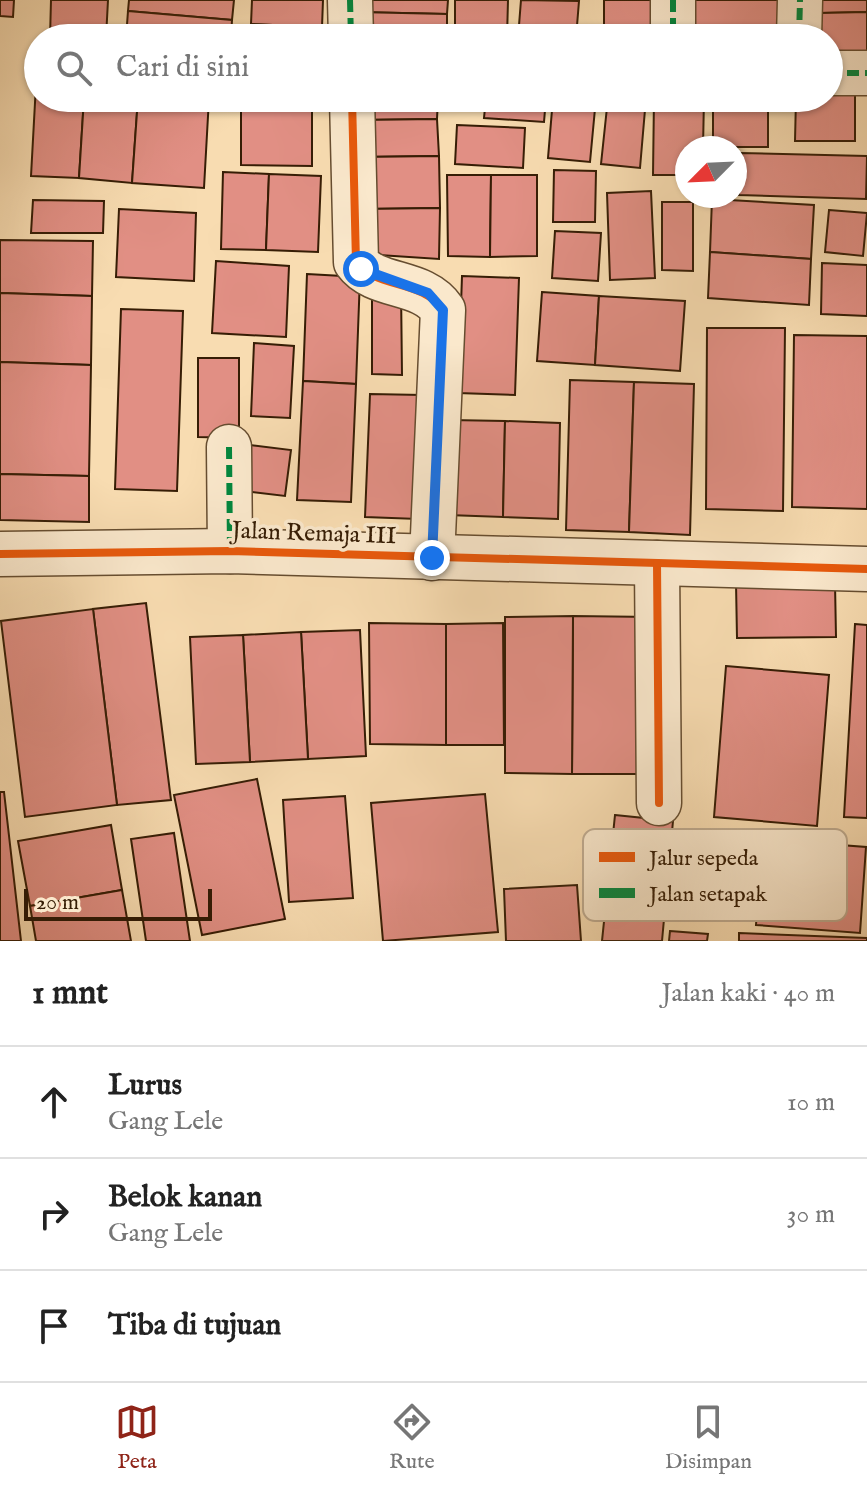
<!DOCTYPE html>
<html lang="id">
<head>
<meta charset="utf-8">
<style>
  :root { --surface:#fff; --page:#f2f2f2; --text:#222; --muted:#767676; --line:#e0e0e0; --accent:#8f2418 }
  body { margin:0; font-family:"IM FELL English",serif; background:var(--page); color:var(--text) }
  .compass { position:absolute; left:675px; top:136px; width:72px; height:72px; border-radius:50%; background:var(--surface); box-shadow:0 2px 6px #0004; rotate:246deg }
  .scale { position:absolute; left:24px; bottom:20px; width:188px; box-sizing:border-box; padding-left:8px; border:4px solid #361d05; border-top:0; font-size:22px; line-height:28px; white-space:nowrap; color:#361d05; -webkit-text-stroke:6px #fae8cc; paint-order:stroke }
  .stop { position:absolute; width:24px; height:24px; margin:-18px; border:6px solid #1a73e8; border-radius:50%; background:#fff }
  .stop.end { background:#1a73e8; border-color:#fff; box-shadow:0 2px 8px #0008 }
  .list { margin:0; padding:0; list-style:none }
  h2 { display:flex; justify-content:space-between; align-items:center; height:104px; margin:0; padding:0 32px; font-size:34px }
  h2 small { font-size:26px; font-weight:400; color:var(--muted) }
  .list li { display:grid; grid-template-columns:52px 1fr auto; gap:24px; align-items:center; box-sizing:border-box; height:112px; padding:0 32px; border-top:2px solid var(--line) }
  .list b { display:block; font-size:30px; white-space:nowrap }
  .list p { margin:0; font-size:26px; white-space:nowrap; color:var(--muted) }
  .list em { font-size:26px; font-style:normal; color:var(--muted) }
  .icon { flex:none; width:44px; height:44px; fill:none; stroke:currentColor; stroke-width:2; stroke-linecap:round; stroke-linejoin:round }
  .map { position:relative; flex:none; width:867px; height:941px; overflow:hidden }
  .search { position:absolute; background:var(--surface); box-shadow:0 2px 6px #0004; left:24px; right:24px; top:24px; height:88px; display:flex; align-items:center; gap:20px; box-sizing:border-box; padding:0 28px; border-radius:44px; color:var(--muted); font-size:30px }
  .sheet { height:440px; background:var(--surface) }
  nav { display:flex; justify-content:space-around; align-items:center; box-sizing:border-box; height:112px; border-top:2px solid var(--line); background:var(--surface); font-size:22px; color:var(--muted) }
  nav a { display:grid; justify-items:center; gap:4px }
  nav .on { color:var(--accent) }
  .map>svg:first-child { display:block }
</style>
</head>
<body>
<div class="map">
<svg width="867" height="941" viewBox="0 0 867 941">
  <rect width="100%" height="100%" fill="#f8dcb1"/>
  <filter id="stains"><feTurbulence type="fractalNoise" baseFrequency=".0025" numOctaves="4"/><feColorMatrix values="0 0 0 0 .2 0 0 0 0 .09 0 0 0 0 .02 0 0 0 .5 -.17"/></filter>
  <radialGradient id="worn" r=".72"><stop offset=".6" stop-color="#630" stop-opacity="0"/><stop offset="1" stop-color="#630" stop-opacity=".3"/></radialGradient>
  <g fill="#e18f84" stroke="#361d05" stroke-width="2">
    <path d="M0,0H14L13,17L0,16Z"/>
    <path d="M51,0H108L106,38H50Z"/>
    <path d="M129,0H234L232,20L128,11Z"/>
    <path d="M252,0H323L322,27L251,24Z"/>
    <path d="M358,0H448L447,14L357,12Z"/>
    <path d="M455,0H508L507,38H455Z"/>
    <path d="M521,0L579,1L576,38H518Z"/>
    <rect x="604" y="0" width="57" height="35"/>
    <path d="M690,0H780L781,38H691Z"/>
    <path d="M820,0H867V12L820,13Z"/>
    <path d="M128,11L232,20L231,38H126Z"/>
    <path d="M357,12L447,14V38H358Z"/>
    <path d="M867,12V62L829,63V38H821L820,13Z"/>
    <path d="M251,24L322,27L321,38H251Z"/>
    <path d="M37,66L38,98H84L79,178L31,176Z"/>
    <path d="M829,91H855V141H795L796,98H829Z"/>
    <path d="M84,98H138L132,183L79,178Z"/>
    <path d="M138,98H209L204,188L132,183Z"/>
    <path d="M360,98H438L437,119L359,120Z"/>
    <path d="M486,98H546L544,122L484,118Z"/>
    <path d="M553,98H596L590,162L548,158Z"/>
    <path d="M608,98H646L640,168L601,164Z"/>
    <path d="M654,98H704L703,148H687V175H653Z"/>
    <rect x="713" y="98" width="55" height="49"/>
    <path d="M241,105H312V166L241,165Z"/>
    <path d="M437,119L439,156L359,157V120Z"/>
    <path d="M457,125L525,128L523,168L455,164Z"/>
    <path d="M740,153L867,156L866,199L739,195Z"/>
    <path d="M439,156L440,208L363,209L359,157Z"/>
    <path d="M554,170L596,171L595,222H553Z"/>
    <path d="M223,172L269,174L266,250L221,249Z"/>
    <path d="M269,174L321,176L318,252L266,250Z"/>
    <path d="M447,175H491L490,257L448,256Z"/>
    <path d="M491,175H537V256L490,257Z"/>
    <path d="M651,191L655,278L610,280L607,193Z"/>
    <path d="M712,199L814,205L811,259L710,252Z"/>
    <path d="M33,200L104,201L103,233H31Z"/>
    <path d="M662,202H693V271L662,270Z"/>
    <path d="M440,208L439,259L364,254L363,209Z"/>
    <path d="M119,209L196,213L194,281L116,277Z"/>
    <path d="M829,210L867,213L863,256L825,252Z"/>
    <path d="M555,231L601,233L598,281L552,278Z"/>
    <path d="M0,240L93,241L92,296L0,293Z"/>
    <path d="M710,252L811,259L809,305L708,298Z"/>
    <path d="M216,261L289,266L286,337L212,333Z"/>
    <path d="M822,263L867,265V316L821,314Z"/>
    <path d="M307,274L360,277L356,384L303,381Z"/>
    <path d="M462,276L519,278L515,395L458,393Z"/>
    <path d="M372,288H401L402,375L372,374Z"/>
    <path d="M542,292L599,296L595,365L537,361Z"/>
    <path d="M0,293L92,296L91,365L0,362Z"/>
    <path d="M599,296L685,301L680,371L595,365Z"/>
    <path d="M121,309L183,311L177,491L115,489Z"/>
    <path d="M707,328H785L783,511L706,509Z"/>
    <path d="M794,335L867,336V509L792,507Z"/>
    <path d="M254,343L294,346L290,418L251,416Z"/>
    <path d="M198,358H239V438L198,437Z"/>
    <path d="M0,362L91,365L89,476L0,474Z"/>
    <path d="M570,380L634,382L629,532L566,530Z"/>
    <path d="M303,381L356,384L351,502L297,500Z"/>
    <path d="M634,382L694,384L690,535L629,532Z"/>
    <path d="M370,394L422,395L418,519L365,517Z"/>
    <path d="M450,420L505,421L503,517L448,515Z"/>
    <path d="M505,421L560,423L558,519L503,517Z"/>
    <path d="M241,444L291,450L285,496L236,490Z"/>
    <path d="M0,474L89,476V522L0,520Z"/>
    <path d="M736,583H835L836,637L737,638Z"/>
    <path d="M146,603L171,800L117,805L93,609Z"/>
    <path d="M93,609L117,805L25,817L1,621Z"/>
    <path d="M573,616L653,617L654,774H572Z"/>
    <path d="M573,616L572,774L505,773V617Z"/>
    <path d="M369,623L446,624V745L370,744Z"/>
    <path d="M503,623L504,745H446V624Z"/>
    <path d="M855,624L867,625V818L844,817Z"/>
    <path d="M360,630L366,756L308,759L301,632Z"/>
    <path d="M301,632L308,759L250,762L243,635Z"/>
    <path d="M243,635L250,762L196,764L190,637Z"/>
    <path d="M726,666L829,675L817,826L714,817Z"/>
    <path d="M257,779L285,919L202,935L174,795Z"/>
    <path d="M0,792H4L21,941H0Z"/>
    <path d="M485,794L498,932L383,941L371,803Z"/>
    <path d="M345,796L353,898L289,902L283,800Z"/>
    <path d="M615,815L673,821L662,941H602Z"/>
    <path d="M111,825L122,890L30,906L18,841Z"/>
    <path d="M174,833L190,941H146L131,839Z"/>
    <path d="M762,839L866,847L860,933L756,925Z"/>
    <path d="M577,885L581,941H506L504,889Z"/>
    <path d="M122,890L131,941H36L30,906Z"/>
    <path d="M670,931L708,934L707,941H669Z"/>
    <path d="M739,933L867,938V941H739Z"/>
  </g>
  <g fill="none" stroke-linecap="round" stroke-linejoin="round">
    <defs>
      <g id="minor">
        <path d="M350,0L351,38"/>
        <path d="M673,0V38"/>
        <path d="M799,38L800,0"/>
        <path d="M829,73H867"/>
        <path d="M352,98L356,262C376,289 422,279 443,310L432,558"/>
        <path d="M229,447L230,551"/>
        <path d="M0,554L230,551L867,569"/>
        <path d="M657,563L659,803"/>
      </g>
    </defs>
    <use href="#minor" stroke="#664d30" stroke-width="47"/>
    <use href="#minor" stroke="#fae8cc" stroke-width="44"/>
    <g stroke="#00873e" stroke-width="6" stroke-dasharray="12 6" stroke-linecap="butt">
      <path d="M350,0L351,38"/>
      <path d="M673,0V38"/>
      <path d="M799,38L800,0"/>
      <path d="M829,73H867"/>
      <path d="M229,447L230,551"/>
    </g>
    <defs>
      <g id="cycleway">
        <path d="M352,98L356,262C376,289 422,279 443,310L432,558"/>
        <path d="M0,554L230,551L867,569"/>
        <path d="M657,563L659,803"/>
      </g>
    </defs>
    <use href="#cycleway" stroke="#fae8cc" stroke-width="13"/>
    <use href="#cycleway" stroke="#e8590c" stroke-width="8"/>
  </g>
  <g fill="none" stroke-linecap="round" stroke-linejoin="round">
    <path stroke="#1a73e8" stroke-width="10" d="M361,269L428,293L443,310L432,558"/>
  </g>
  <g text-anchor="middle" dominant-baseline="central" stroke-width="7" stroke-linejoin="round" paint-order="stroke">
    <g font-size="24" fill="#361d05" stroke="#fae8cc">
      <text transform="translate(314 534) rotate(2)">Jalan Remaja III</text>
    </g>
  </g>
  <rect x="583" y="829" width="264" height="92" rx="12" fill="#fae8cc" stroke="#bfab90" stroke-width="2"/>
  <rect x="599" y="852" width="36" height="10" fill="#e8590c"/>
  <rect x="599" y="888" width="36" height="10" fill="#00873e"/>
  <g font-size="22" fill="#361d05">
    <text x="649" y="865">Jalur sepeda</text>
    <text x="649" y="901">Jalan setapak</text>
  </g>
  <rect width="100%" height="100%" filter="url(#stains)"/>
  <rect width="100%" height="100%" fill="url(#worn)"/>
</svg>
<svg class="compass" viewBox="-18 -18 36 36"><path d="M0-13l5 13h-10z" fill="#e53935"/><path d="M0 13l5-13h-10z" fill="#767676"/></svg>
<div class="scale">20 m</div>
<div class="stop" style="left:361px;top:269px"></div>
<div class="stop end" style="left:432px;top:558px"></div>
<div class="search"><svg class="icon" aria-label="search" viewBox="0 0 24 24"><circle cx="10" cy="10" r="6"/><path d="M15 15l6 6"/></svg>Cari di sini</div>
</div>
<section class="sheet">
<h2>1 mnt<small>Jalan kaki · 40 m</small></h2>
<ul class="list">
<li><svg class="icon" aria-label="ahead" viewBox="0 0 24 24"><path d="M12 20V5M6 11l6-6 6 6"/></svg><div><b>Lurus</b><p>Gang Lele</p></div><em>10 m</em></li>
<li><svg class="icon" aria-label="right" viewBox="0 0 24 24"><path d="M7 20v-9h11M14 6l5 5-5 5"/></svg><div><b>Belok kanan</b><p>Gang Lele</p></div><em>30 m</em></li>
<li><svg class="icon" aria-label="arrive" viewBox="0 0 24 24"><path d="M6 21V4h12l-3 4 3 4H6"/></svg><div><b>Tiba di tujuan</b></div></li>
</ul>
</section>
<nav>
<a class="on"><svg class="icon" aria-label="map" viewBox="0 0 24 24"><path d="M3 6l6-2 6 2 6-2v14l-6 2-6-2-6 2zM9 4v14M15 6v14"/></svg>Peta</a>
<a><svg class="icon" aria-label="directions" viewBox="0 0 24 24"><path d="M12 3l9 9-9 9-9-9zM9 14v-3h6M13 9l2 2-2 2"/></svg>Rute</a>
<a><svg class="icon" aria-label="saved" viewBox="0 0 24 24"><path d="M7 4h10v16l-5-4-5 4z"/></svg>Disimpan</a>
</nav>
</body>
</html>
